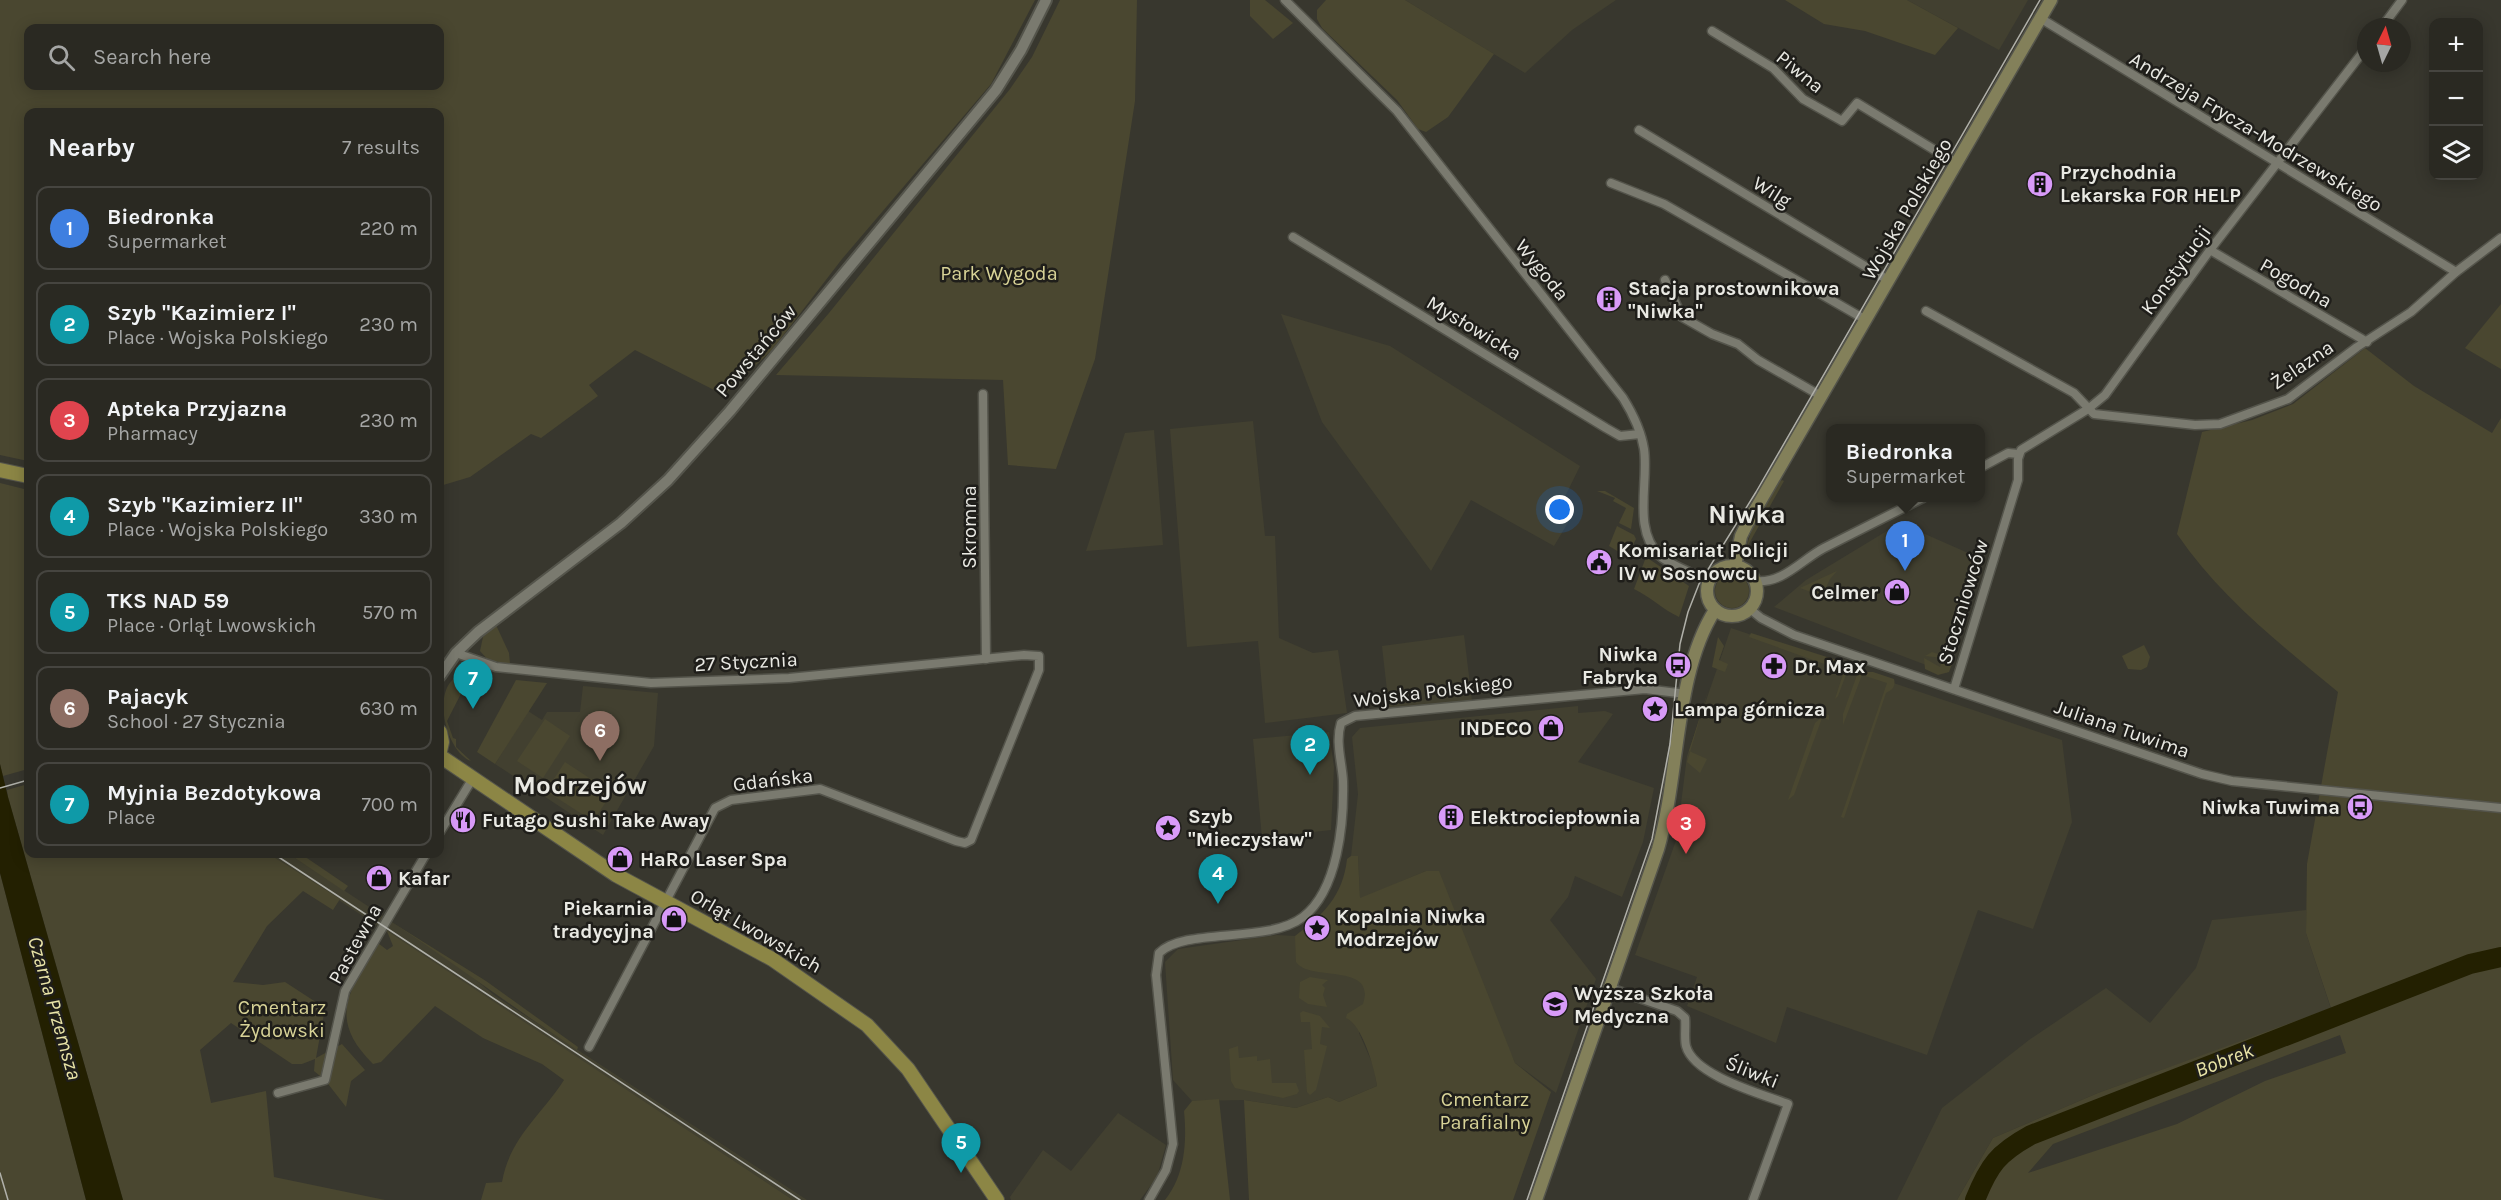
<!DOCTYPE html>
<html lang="en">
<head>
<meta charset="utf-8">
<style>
  :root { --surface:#2a2922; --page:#32312a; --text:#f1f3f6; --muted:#a5a6a5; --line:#464540; --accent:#d89af8 }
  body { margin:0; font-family:Karla,sans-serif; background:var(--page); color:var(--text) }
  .controls { position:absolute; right:18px; top:18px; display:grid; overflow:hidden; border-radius:12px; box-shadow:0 3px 15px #0003 }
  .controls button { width:54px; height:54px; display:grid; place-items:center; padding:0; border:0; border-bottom:2px solid var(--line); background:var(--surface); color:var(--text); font:30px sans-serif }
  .compass { position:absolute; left:2357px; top:18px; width:54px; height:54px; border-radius:50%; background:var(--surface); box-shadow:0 3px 15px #0003; rotate:5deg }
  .you { position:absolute; left:1560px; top:510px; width:21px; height:21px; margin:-15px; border:4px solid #fff; border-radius:50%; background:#1a73e8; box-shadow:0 0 0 9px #1a73e833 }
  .badge { display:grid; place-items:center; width:39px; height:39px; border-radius:50%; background:var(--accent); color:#fff; font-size:20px; font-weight:700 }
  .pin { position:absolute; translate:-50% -50px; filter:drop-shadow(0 2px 3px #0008) }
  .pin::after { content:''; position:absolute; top:32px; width:21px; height:18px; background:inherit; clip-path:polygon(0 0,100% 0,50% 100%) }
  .popup { position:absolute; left:1826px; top:424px; width:159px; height:78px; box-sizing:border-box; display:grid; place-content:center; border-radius:12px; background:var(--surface); filter:drop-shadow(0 2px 4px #0005); font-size:20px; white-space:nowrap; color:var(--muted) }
  .popup b { font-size:22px; color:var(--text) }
  .popup::after { content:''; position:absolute; left:50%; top:100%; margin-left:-12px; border:12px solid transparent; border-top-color:var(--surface) }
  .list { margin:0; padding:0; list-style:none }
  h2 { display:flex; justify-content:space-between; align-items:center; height:78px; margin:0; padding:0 24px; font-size:26px }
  h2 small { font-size:20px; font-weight:400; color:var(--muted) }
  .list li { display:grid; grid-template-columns:39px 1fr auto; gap:18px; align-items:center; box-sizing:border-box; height:84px; margin:0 12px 12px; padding:0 12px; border:2px solid var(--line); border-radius:12px }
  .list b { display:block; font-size:22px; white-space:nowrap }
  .list p { margin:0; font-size:20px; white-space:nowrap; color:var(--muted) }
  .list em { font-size:20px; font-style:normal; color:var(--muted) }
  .icon { flex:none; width:33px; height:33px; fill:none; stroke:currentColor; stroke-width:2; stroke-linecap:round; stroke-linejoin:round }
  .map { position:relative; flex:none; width:2501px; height:1200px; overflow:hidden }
  .search { position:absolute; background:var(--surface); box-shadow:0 3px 15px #0003; left:24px; top:24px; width:420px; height:66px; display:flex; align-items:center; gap:15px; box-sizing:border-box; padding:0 21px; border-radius:12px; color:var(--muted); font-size:22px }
  .panel { position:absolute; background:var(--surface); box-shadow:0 3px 15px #0003; left:24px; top:108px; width:420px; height:750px; border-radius:12px }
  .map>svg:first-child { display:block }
</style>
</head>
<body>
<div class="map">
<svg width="2501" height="1200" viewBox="0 0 2501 1200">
  <rect width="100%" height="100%" fill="#38372e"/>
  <g fill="#424030">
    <path d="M1405,0H1616L1572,30L1525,73Z"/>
    <path d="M1907,0H2028L1999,50Z"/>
    <path d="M1281,314L1390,346L1580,466L1557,513L1569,521L1554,546L1471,500L1431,571L1322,422Z"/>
    <path d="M1253,421L1265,536H1275L1279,638L1313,653L1338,650L1347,713L1265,723L1258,641L1187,647L1170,429Z"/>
    <path d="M1154,430L1163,545L1086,551L1125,433Z"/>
    <path d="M1900,523L1984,560L1947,673L1774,607L1806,580Z"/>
    <path d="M1731,628L2062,740L2072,822L2033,929L1978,910L1927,1055L1787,1007L1776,1043L1687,1006L1697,977L1635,955L1688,807L1681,804L1687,756Z"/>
    <path d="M1464,635L1472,701L1389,708L1382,646Z"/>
    <path d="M583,686L658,693L654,746L603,835L495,764L528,711L542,720L547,712H580Z"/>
    <path d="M1578,706V713L1605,711L1613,714L1578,762L1654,788L1643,842L1622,897L1575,876L1568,897L1550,920L1596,979L1556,1093L1515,1063L1426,871L1360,899L1358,857L1351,856L1358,794L1352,737L1360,728Z"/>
    <path d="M1329,732L1334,767L1331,830L1262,838L1253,739Z"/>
    <path d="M269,854H289L463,969L494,995L807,1200H793Z"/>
    <path d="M2306,910V933L2331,1009L2098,1093L1993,1138L1957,1200H1897L1942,1108L2029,1040L2106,988L2150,1023L2196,968L2212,920Z"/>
    <path d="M1277,935L1295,936L1329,949L1372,983L1359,1033L1374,1067L1377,1086L1339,1102L1328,1097L1296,1108L1244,1100L1192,1101L1173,1080L1165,962L1178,949Z"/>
    <path d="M1118,1113L1166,1145L1157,1177L1140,1200H1011L1010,1197L1043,1150L1071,1171Z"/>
  </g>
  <g fill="#4a4730" fill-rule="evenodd">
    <path d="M0,0H1035L991,84L842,259L772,350L724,395L635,350L589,385L598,396L541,438L531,434L470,477L440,486V112H28V461L0,455ZM440,28V86H28V28Z"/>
    <path d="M1060,0H1137L1135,101L1095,359L1056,469L1008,465L1003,380L776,375L829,313L1010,89L1032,57Z"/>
    <path d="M1250,0H1265L1293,23L1273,39L1250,16Z"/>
    <path d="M1326,0H1405L1494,54L1448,117L1426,132L1418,129L1397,100L1322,28L1317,19V10Z"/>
    <path d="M1785,0H1907L1958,28L1935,55L1865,31L1824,24Z"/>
    <path d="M2501,304V369L2465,348Z"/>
    <path d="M2365,348L2414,386L2492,433L2501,418V1200H1957L1993,1138L2098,1093L2331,1008L2306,933L2307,864L2338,692C2280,644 2220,597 2177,534L2202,432L2252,420L2293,404ZM2340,1035L2346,1053L2265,1081L2177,1124L2028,1173L2053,1144Z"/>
    <path d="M1782,480L1784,481L1746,549L1752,528L1777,483Z"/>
    <path d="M0,483L28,490V769L3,776L0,764Z"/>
    <path d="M1597,491H1605L1634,508L1631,529L1619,523L1626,508L1613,501L1615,498Z"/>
    <path d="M1617,526L1634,535L1636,539L1633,545L1619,552L1609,546Z"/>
    <path d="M1646,557L1689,586L1679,617C1662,609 1651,597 1634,589Z"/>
    <path d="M1837,571L1830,579L1822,596L1800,588Z"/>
    <circle cx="1732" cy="591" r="17"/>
    <path d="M496,625L509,653L510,664L488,660L480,651L483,637Z"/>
    <path d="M1751,633L1846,663L1847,672L1838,696L1835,699L1844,671L1749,637Z"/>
    <path d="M1718,637L1724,646L1719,660L1728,664L1725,672L1712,667Z"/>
    <path d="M2144,645L2150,657L2147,667L2141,670L2128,669L2122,656Z"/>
    <path d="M1932,652L1954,659L1949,672L1938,675L1925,669L1924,658L1940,667L1943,658L1925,656Z"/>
    <path d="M1861,672H1873L1894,679C1896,687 1892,690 1886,693L1844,818L1841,817L1887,683L1862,675L1843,725V714L1857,675Z"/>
    <path d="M468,673L491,676H470L447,721L453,738L456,739V747L471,761C444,751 427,677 468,673Z"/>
    <path d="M516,680L547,683L495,764L477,752Z"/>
    <path d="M1709,688L1689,751L1707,759L1700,773L1687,762Z"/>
    <path d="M1825,714L1829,715V720L1822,718L1794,795L1788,800L1815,723Z"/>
    <path d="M545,719L570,736L543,778L517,761Z"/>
    <path d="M565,762L612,793L593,821L546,791Z"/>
    <path d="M28,784V854H269L340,899L333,910L303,891L267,926L233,982L263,985L285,982L325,1008L316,1058L342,1044L365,1070L351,1081L346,1107L325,1080L314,1071L315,1059L302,1064H292L231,1023L200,1050L211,1103L266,1091L274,1177L385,1200H123L8,797L7,790Z"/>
    <path d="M289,854H301L348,886L344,891Z"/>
    <path d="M1351,856H1358L1360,898L1426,871H1439L1515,1063L1551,1092L1513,1200H1249L1244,1100L1296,1108L1328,1097L1339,1102L1377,1086C1375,1069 1362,1024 1346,1018L1347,1014L1363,1004C1377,962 1309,982 1296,962L1295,936C1323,915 1343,896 1347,859Z"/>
    <path d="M0,873L86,1200H0Z"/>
    <path d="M393,923L486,981L578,1047L577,1050C514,1008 455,964 393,923Z"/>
    <path d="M387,931L793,1200H481L486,1183L502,1182C510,1137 541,1116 564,1080L542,1064L483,1038L435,1006L381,1062L373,1064C327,1018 349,992 378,943L387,950L393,946Z"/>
    <path d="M1310,977L1328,980L1322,985L1325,988L1323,995L1327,1007L1308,1004L1299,998L1300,982Z"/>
    <path d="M1303,1011L1320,1016L1330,1028L1322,1027L1320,1044L1327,1046L1316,1090L1310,1095L1307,1092L1304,1050L1312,1049L1310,1022H1301L1300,1013Z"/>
    <path d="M1238,1046L1239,1058L1257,1056V1061L1270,1059L1272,1083H1296L1299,1091L1297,1094L1283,1098L1235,1088L1231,1081L1229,1049Z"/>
    <path d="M1219,1099L1230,1200H1165C1185,1175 1187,1142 1184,1111L1192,1101Z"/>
  </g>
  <path fill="#232001" d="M0,764L8,797L123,1200H86L0,873Z"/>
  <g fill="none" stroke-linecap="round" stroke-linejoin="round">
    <path stroke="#232001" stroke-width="20" d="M1975,1200C1989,1165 1998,1153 2031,1135L2470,964L2501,957"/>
    <defs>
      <g id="minor">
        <path d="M1285,0L1397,111L1623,398C1633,414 1641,430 1644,449C1649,482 1632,530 1660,556C1673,567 1694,573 1709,581"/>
        <path d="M2040,18L2456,272"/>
        <path d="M2382,27L2402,0"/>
        <path d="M1712,31L1773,68L1803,99L1842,121L1857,103L1956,163"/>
        <path d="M1639,130L1888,280"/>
        <path d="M1611,183L1664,204L1866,320"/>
        <path d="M1293,237L1606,428L1620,436L1640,434"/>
        <path d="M2210,250L2367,342"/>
        <path d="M1665,280L1682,317L1712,334L1738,344L1758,360L1821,396"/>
        <path d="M1926,311L2074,393L2094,414L2195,425L2220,424L2288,399L2357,347L2411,312L2456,272L2501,238"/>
        <path d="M983,394L986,659"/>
        <path d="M1980,468L2008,453L2019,454"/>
        <path d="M1755,581C1783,584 1801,560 1824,548C1857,531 1890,515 1923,498"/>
        <path d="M1750,609L1761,618L1794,635L2202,774L2232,781L2501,808"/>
        <path d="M456,653L496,667L651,683L789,678L1024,655L1039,656V670L971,840L965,843L956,841L820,789L731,800L715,808L589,1047"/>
        <path d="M1954,689L2018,480V459L2021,450L2088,409L2105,395L2210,250L2366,48"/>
        <path d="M440,832L473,778"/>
        <path d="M1610,988L1677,1011L1685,1018C1686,1027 1684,1038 1686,1046C1694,1076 1762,1094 1788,1104L1753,1200"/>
        <path d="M278,1093L325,1080L345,991L426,854"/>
        <path d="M1149,1200L1166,1170L1173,1144L1156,975L1159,953C1185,927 1268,944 1303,917C1338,890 1344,823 1343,781C1342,762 1335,742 1341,723L1355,716L1645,689L1686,694"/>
      </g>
      <path id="tertiary" d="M440,676L456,653L478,632L621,523L668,480L730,411L996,90L1021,50L1046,0"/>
      <g id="secondary">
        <path d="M1735,566L1741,536L1747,524L2051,0"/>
        <circle cx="1732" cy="591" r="25"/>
        <path d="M1536,1200L1658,849C1680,774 1674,674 1715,610"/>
      </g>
      <g id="primary">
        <path d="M0,470L28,476"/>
        <path d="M440,732L442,742L440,751"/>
        <path d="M440,756L616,875L772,959L867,1025L908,1069L997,1200"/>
      </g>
    </defs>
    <use href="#minor" stroke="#54544b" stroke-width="11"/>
    <use href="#tertiary" stroke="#54544b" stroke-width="14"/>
    <use href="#secondary" stroke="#54544b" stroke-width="15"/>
    <use href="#primary" stroke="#54544b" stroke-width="16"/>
    <use href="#minor" stroke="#7a7a6f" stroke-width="8"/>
    <use href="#tertiary" stroke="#7a7a6f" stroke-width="10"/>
    <use href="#secondary" stroke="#83805a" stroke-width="12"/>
    <use href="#primary" stroke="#8c8645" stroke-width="14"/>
    <g stroke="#b0b0a9" stroke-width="1.5">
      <path d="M0,788L28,780"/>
      <path d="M274,854L800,1200"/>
      <path d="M0,1173L8,1200"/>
      <path d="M1527,1200L1652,839L1670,744L1680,644L1688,612L1699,584L1756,492L2040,0"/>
    </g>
  </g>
  <defs>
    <symbol id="building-disc" viewBox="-11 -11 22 22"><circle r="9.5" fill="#d89af8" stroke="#1f1e1a"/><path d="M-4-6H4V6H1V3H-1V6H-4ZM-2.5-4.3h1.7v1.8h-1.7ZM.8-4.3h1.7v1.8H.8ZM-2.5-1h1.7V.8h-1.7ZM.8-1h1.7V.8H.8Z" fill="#111"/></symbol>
    <symbol id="civic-disc" viewBox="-11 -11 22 22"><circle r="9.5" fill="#d89af8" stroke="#1f1e1a"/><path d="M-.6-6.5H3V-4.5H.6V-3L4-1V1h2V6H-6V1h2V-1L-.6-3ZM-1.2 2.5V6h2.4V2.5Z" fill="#111"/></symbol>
    <symbol id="shop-disc" viewBox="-11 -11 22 22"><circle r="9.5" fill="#d89af8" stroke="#1f1e1a"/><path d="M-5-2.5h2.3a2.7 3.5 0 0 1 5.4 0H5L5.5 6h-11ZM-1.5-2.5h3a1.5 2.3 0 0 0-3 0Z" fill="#111"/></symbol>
    <symbol id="bus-disc" viewBox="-11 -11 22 22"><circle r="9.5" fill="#d89af8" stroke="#1f1e1a"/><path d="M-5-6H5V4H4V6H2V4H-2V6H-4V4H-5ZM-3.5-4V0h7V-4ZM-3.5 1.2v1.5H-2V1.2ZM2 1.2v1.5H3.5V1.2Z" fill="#111"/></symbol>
    <symbol id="pharmacy-disc" viewBox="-11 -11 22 22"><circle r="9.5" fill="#d89af8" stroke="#1f1e1a"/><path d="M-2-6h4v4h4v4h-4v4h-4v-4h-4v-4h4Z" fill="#111"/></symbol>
    <symbol id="sight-disc" viewBox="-11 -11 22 22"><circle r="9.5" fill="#d89af8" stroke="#1f1e1a"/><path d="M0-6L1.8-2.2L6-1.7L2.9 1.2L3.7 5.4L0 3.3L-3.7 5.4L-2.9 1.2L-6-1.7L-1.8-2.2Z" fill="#111"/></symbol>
    <symbol id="restaurant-disc" viewBox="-11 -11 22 22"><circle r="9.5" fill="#d89af8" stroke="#1f1e1a"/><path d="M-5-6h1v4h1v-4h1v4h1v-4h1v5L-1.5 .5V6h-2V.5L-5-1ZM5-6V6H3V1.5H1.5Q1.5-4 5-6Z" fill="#111"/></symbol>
    <symbol id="university-disc" viewBox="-11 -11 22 22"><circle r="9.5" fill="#d89af8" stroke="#1f1e1a"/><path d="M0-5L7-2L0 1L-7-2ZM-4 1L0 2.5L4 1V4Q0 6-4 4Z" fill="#111"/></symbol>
  </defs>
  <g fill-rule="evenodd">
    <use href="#building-disc" x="2025" y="169" width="30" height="30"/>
    <use href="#building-disc" x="1594" y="284" width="30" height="30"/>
    <use href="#civic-disc" x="1584" y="547" width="30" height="30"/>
    <use href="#shop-disc" x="1882" y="577" width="30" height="30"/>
    <use href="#bus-disc" x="1663" y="650" width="30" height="30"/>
    <use href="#pharmacy-disc" x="1759" y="651" width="30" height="30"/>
    <use href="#sight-disc" x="1640" y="694" width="30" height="30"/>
    <use href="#shop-disc" x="1536" y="713" width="30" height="30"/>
    <use href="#bus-disc" x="2345" y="792" width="30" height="30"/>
    <use href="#building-disc" x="1436" y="802" width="30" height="30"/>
    <use href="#restaurant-disc" x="448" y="805" width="30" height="30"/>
    <use href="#sight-disc" x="1153" y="813" width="30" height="30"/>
    <use href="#shop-disc" x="605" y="844" width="30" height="30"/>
    <use href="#shop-disc" x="364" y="863" width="30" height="30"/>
    <use href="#shop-disc" x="659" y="904" width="30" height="30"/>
    <use href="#sight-disc" x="1302" y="913" width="30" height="30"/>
    <use href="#university-disc" x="1540" y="989" width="30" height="30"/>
  </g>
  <g text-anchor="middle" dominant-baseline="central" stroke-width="5" stroke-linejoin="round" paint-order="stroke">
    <g font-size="20" fill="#e9e9e3" stroke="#1f1e1a">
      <text transform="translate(1800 72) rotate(39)">Piwna</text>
      <text transform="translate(2256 132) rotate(31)">Andrzeja Frycza-Modrzewskiego</text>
      <text transform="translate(1772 192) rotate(32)">Wilg</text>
      <text transform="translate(1907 209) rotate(-60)">Wojska Polskiego</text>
      <text transform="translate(1542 270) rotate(51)">Wygoda</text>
      <text transform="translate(2176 270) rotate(-54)">Konstytucji</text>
      <text transform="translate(2296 283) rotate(30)">Pogodna</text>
      <text transform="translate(1474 328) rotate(31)">Mysłowicka</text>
      <text transform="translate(756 351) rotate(-50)">Powstańców</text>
      <text transform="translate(2302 365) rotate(-34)">Żelazna</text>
      <text transform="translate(969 527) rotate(-90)">Skromna</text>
      <text transform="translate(1963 602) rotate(-73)">Stoczniowców</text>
      <text transform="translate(746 662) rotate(-3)">27 Stycznia</text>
      <text transform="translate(1433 691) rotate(-7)">Wojska Polskiego</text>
      <text transform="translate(2122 729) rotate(19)">Juliana Tuwima</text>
      <text transform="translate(773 780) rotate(-7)">Gdańska</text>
      <text transform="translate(756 931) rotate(30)">Orląt Lwowskich</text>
      <text transform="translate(355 944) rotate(-61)">Pastewna</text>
      <text transform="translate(1752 1072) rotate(22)">Śliwki</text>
    </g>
    <g font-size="20" font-weight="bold" fill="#e9e9e3" stroke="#1f1e1a" text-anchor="start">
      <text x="2060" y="172">Przychodnia<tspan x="2060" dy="23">Lekarska FOR HELP</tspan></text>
      <text x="1628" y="288">Stacja prostownikowa<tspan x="1628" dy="23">"Niwka"</tspan></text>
      <text x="1618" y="550">Komisariat Policji<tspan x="1618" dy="23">IV w Sosnowcu</tspan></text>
      <text x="1878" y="592" text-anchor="end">Celmer</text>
      <text x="1658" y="654" text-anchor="end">Niwka<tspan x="1658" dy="23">Fabryka</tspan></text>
      <text x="1794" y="666">Dr. Max</text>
      <text x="1674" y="709">Lampa górnicza</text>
      <text x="1532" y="728" text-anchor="end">INDECO</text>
      <text x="2340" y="807" text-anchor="end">Niwka Tuwima</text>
      <text x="1188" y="816">Szyb<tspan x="1188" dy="23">"Mieczysław"</tspan></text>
      <text x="1470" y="817">Elektrociepłownia</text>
      <text x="482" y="820">Futago Sushi Take Away</text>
      <text x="640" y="859">HaRo Laser Spa</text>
      <text x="398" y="878">Kafar</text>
      <text x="654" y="908" text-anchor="end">Piekarnia<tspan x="654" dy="23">tradycyjna</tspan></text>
      <text x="1336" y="916">Kopalnia Niwka<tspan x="1336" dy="23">Modrzejów</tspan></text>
      <text x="1574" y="993">Wyższa Szkoła<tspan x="1574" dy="23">Medyczna</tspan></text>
    </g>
    <g font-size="20" fill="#d8d397" stroke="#1f1e1a">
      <text x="999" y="273">Park Wygoda</text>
      <text x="282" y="1007">Cmentarz<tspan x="282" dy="23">Żydowski</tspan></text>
      <text x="1485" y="1099">Cmentarz<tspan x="1485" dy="23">Parafialny</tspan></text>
    </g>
    <g font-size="21" font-style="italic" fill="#e9e4a7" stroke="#1f1e1a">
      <text transform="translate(55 1008) rotate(74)">Czarna Przemsza</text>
      <text transform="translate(2224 1060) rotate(-21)">Bobrek</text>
    </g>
    <g font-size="26" font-weight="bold" fill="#e9e9e3" stroke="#1f1e1a">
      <text x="1747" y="514">Niwka</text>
      <text x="580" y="785">Modrzejów</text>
    </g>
  </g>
</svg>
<div class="controls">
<button>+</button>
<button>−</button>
<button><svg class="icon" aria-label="layers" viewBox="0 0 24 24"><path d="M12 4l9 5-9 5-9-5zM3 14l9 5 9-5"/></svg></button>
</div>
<svg class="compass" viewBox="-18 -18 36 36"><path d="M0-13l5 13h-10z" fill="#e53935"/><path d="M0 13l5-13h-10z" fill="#a5a6a5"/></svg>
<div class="you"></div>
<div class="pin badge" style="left:1905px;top:571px;background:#3f7fe0">1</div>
<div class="popup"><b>Biedronka</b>Supermarket</div>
<div class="pin badge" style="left:1310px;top:775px;background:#0f9aa8">2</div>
<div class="pin badge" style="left:1686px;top:854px;background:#e0444e">3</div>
<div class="pin badge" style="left:1218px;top:904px;background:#0f9aa8">4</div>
<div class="pin badge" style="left:961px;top:1173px;background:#0f9aa8">5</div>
<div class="pin badge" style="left:600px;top:761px;background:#8d6e63">6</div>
<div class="pin badge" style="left:473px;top:709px;background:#0f9aa8">7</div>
<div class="search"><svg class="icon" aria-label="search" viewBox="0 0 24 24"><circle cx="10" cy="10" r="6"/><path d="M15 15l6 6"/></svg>Search here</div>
<section class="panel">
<h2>Nearby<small>7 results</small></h2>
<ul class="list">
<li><span class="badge" style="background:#3f7fe0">1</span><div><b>Biedronka</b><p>Supermarket</p></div><em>220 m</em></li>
<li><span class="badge" style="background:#0f9aa8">2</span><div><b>Szyb &quot;Kazimierz I&quot;</b><p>Place · Wojska Polskiego</p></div><em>230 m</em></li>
<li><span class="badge" style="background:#e0444e">3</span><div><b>Apteka Przyjazna</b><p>Pharmacy</p></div><em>230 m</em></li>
<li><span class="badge" style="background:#0f9aa8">4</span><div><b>Szyb &quot;Kazimierz II&quot;</b><p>Place · Wojska Polskiego</p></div><em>330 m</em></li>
<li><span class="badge" style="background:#0f9aa8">5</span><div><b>TKS NAD 59</b><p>Place · Orląt Lwowskich</p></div><em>570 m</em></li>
<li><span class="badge" style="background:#8d6e63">6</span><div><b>Pajacyk</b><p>School · 27 Stycznia</p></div><em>630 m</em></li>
<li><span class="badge" style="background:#0f9aa8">7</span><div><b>Myjnia Bezdotykowa</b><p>Place</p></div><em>700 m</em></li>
</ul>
</section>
</div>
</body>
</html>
